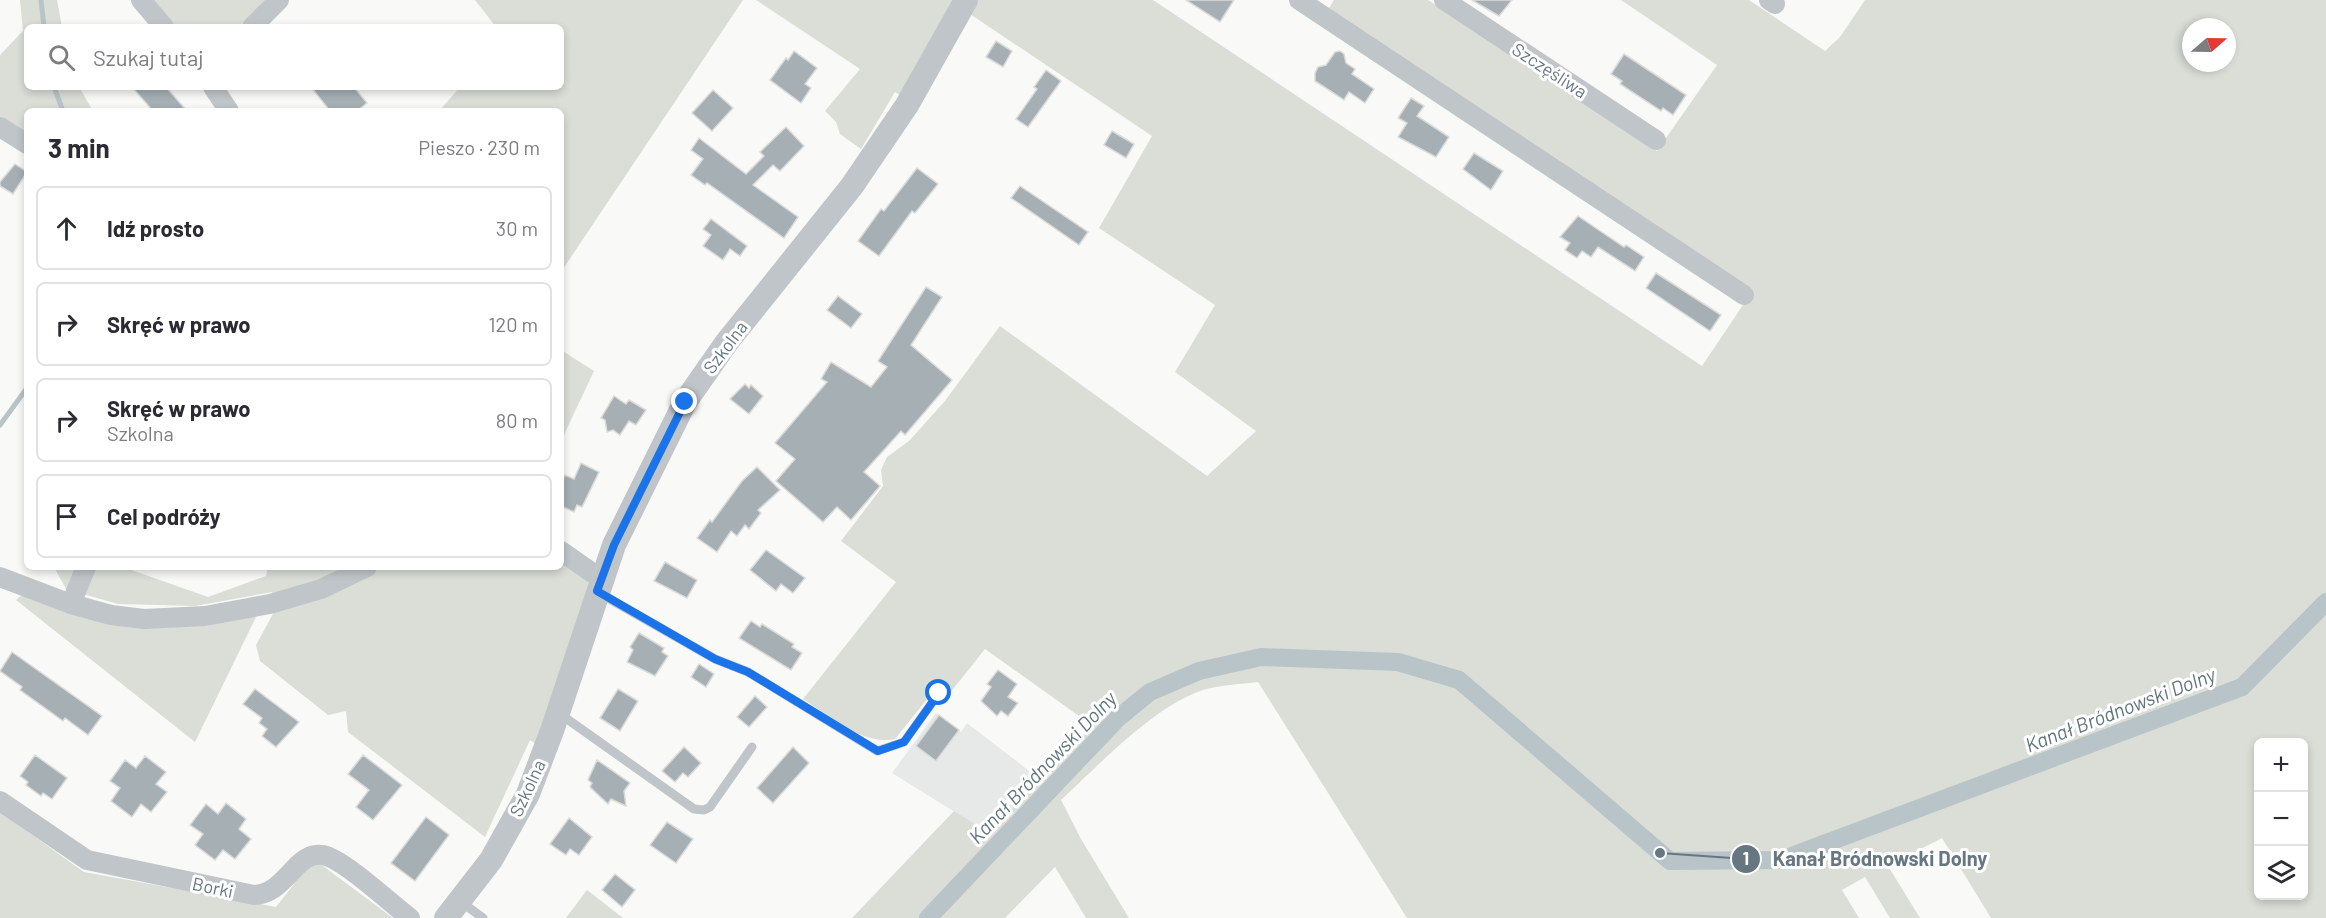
<!DOCTYPE html>
<html lang="pl">
<head>
<meta charset="utf-8">
<style>
  :root { --surface:#fff; --page:#f2f2f3; --text:#2b2b33; --muted:#7c7c81; --line:#e1e1e2 }
  body { margin:0; font-family:Barlow,sans-serif; background:var(--page); color:var(--text) }
  .controls { position:absolute; right:18px; bottom:18px; display:grid; overflow:hidden; border-radius:9px; box-shadow:0 3px 9px #0003 }
  .controls button { width:54px; height:54px; display:grid; place-items:center; padding:0; border:0; border-bottom:2px solid var(--line); background:var(--surface); color:var(--text); font:30px sans-serif }
  .compass { position:absolute; left:2182px; top:18px; width:54px; height:54px; border-radius:50%; background:var(--surface); box-shadow:0 3px 9px #0003; rotate:70deg }
  .stop { position:absolute; width:18px; height:18px; margin:-14px; border:4px solid #1a73e8; border-radius:50%; background:#fff }
  .stop.end { background:#1a73e8; border-color:#fff; box-shadow:0 2px 6px #0008 }
  .list { margin:0; padding:0; list-style:none }
  h2 { display:flex; justify-content:space-between; align-items:center; height:78px; margin:0; padding:0 24px; font-size:26px }
  h2 small { font-size:20px; font-weight:400; color:var(--muted) }
  .list li { display:grid; grid-template-columns:39px 1fr auto; gap:18px; align-items:center; box-sizing:border-box; height:84px; margin:0 12px 12px; padding:0 12px; border:2px solid var(--line); border-radius:9px }
  .list b { display:block; font-size:22px; white-space:nowrap }
  .list p { margin:0; font-size:20px; white-space:nowrap; color:var(--muted) }
  .list em { font-size:20px; font-style:normal; color:var(--muted) }
  .icon { flex:none; width:33px; height:33px; fill:none; stroke:currentColor; stroke-width:2; stroke-linecap:round; stroke-linejoin:round }
  .map { position:relative; flex:none; width:2326px; height:918px; overflow:hidden }
  .search { position:absolute; background:var(--surface); box-shadow:0 3px 9px #0003; left:24px; top:24px; width:540px; height:66px; display:flex; align-items:center; gap:15px; box-sizing:border-box; padding:0 21px; border-radius:9px; color:var(--muted); font-size:22px }
  .panel { position:absolute; background:var(--surface); box-shadow:0 3px 9px #0003; left:24px; top:108px; width:540px; height:462px; border-radius:9px }
  .map>svg:first-child { display:block }
</style>
</head>
<body>
<div class="map">
<svg width="2326" height="918" viewBox="0 0 2326 918">
  <rect width="100%" height="100%" fill="#f9f9f7"/>
  <path fill="#e7e9e8" d="M936,713L961,732L967,723L1041,780L987,832L892,773Z"/>
  <g fill="#daded7" fill-rule="evenodd">
    <path d="M20,0H57L62,27H27V87H79L93,111H27V140L0,124V55L23,31Z"/>
    <path d="M153,0H265L239,27H176Z"/>
    <path d="M475,0H743L561,272V111H439L460,87H561V27H496Z"/>
    <path d="M756,0H957L901,96L895,92L861,149L840,134L836,122L825,111L860,69Z"/>
    <path d="M974,0H1153L1702,366L1751,293L1328,10L1334,0H1428L1657,151L1717,65L1621,0H1749L1825,51L1840,37L1865,0H2326V918H1991L1942,838L1888,866L1920,918H1890L1865,877L1842,890L1859,918H1407L1258,682C1241,684 1220,685 1203,690C1154,706 1099,765 1061,800L1081,839L1129,918H1086L1055,867L1005,918H852L954,811L988,832L1093,726L985,649L950,693L940,683L895,739C863,746 829,715 803,699L896,582L841,541L883,486L881,470L887,457L909,441L945,401L1000,326L1207,476L1256,431L1175,372L1215,305L1099,228L1152,136L967,12ZM2191,27H2227V63H2191ZM2258,742H2304V896H2258Z"/>
    <path d="M561,350L594,371L561,441Z"/>
    <path d="M561,561L586,579L590,586L537,745L530,740L485,837L348,732L346,711L328,715L260,661L256,645L274,612L272,592L195,606L118,604L66,589L55,569L123,567L208,597L266,576L268,567H561Z"/>
    <path d="M22,595L111,624L257,615L195,742L16,600Z"/>
    <path d="M0,812L84,872L276,907L308,866L319,863L393,918H0Z"/>
    <path d="M587,890L623,918H566Z"/>
  </g>
  <g fill="none" stroke-linecap="round" stroke-linejoin="round">
    <g stroke="#b8c4c8" stroke-width="5">
      <path d="M41,0L44,27"/>
      <path d="M54,87L63,111"/>
      <path d="M0,425L27,388"/>
    </g>
    <path stroke="#b8c4c8" stroke-width="18" d="M928,918L1118,718L1150,692L1199,671L1261,657L1398,662L1459,680L1670,861L1781,860L2242,687L2326,602"/>
  </g>
  <g fill="#a5afb4" stroke="#dbdbd9" stroke-width="1.5">
    <path d="M1186,0H1234L1220,22Z"/>
    <path d="M1472,0H1512L1499,16Z"/>
    <path d="M996,41L1012,51L1003,67L986,57Z"/>
    <path d="M794,51L817,68L805,84L811,88L801,103L770,80L786,58L788,60Z"/>
    <path d="M1340,51L1344,54L1346,63L1355,69L1352,74L1374,89L1365,103L1349,92L1344,100L1315,81V73L1318,67L1326,65L1335,52Z"/>
    <path d="M1624,54L1686,95L1673,115L1663,108L1661,111L1620,84L1622,81L1611,74Z"/>
    <path d="M1046,70L1061,81L1028,127L1016,119L1037,89L1034,87Z"/>
    <path d="M132,87H166L187,111H153Z"/>
    <path d="M311,87H354L367,103L357,111H330Z"/>
    <path d="M713,90L733,108L712,131L692,113Z"/>
    <path d="M1411,98L1424,106L1417,116L1449,137L1436,157L1398,137L1407,123L1398,118Z"/>
    <path d="M786,127L804,146L780,171L773,165L753,185L798,217L784,238L707,183L705,185L691,175L703,159L691,150L699,138L746,174L764,156L760,152Z"/>
    <path d="M1112,131L1134,144L1126,158L1104,145Z"/>
    <path d="M1474,153L1503,171L1491,190L1463,169Z"/>
    <path d="M15,164L27,172L13,194L0,186V182Z"/>
    <path d="M917,168L938,184L915,213L912,211L879,256L858,241L881,209L884,211Z"/>
    <path d="M1020,186L1088,232L1079,245L1011,198Z"/>
    <path d="M1578,216L1624,247L1626,245L1644,257L1635,271L1598,247L1591,257L1582,251L1577,258L1565,250L1570,243L1560,237Z"/>
    <path d="M711,219L747,246L740,256L730,249L723,260L703,246L711,235L703,229Z"/>
    <path d="M1656,273L1721,315L1710,331L1646,288Z"/>
    <path d="M926,287L942,297L911,345L952,380L905,435L901,431L864,472L880,486L851,520L837,507L823,522L776,481L795,459L775,443L827,382L821,379L831,362L871,387L887,367L878,361Z"/>
    <path d="M838,296L862,314L851,328L827,310Z"/>
    <path d="M745,384L749,388L751,385L763,396L749,414L730,399Z"/>
    <path d="M614,396L626,404L629,400L646,410L636,425L629,421L620,435L613,430L607,432L605,420L601,418Z"/>
    <path d="M581,463L599,472L582,507L577,505L574,512L561,506V484L565,475L574,479Z"/>
    <path d="M757,467L780,490L758,510L761,513L749,529L745,525L737,536L731,531L717,552L697,538L710,520L712,522L742,481Z"/>
    <path d="M766,550L805,578L793,593L781,584L776,591L750,570Z"/>
    <path d="M665,562L697,580L687,598L654,581Z"/>
    <path d="M751,621L760,627L762,624L794,644L792,647L802,653L791,670L739,638Z"/>
    <path d="M639,633L664,648L662,652L668,656L655,676L627,662L633,650L630,647Z"/>
    <path d="M12,652L102,716L88,735L65,718L63,721L20,690L22,687L0,671Z"/>
    <path d="M699,664L714,674L706,687L691,677Z"/>
    <path d="M998,670L1017,684L1008,697L1018,703L1008,716L1001,711L997,716L981,701L991,687L987,684Z"/>
    <path d="M255,689L299,722L276,747L262,736L267,729L259,723L262,718L243,704Z"/>
    <path d="M618,689L638,701L620,731L600,718Z"/>
    <path d="M755,696L767,707L749,727L737,717Z"/>
    <path d="M939,715L959,730L936,761L916,746Z"/>
    <path d="M684,747L701,763L688,777L683,773L675,782L662,771Z"/>
    <path d="M793,747L809,763L773,803L757,788Z"/>
    <path d="M35,755L67,778L52,799L43,793L41,796L26,785L28,782L20,776Z"/>
    <path d="M363,755L402,785L373,820L356,807L369,790L348,774Z"/>
    <path d="M145,756L166,772L156,784L167,792L151,812L141,804L132,817L111,801L120,788L110,781L125,760L136,768Z"/>
    <path d="M597,760L630,783L624,791L626,806L611,799L608,804L590,787L592,783L588,780Z"/>
    <path d="M226,803L246,819L239,829L251,839L235,859L223,850L215,860L195,845L203,834L190,825L206,804L218,814Z"/>
    <path d="M426,817L449,835L415,881L391,863Z"/>
    <path d="M569,818L592,837L579,855L570,849L566,855L550,844Z"/>
    <path d="M667,822L693,839L676,863L650,845Z"/>
    <path d="M615,874L635,890L622,907L602,890Z"/>
  </g>
  <g fill="none" stroke-linecap="round" stroke-linejoin="round">
    <g stroke="#c0c5c9" stroke-width="9">
      <path d="M599,593L715,659L748,672L877,751L904,742L939,693"/>
      <path d="M560,714L694,809L704,810L710,807L752,747"/>
      <path d="M461,902L483,918"/>
    </g>
    <g stroke="#c0c5c9" stroke-width="20">
      <path d="M141,0L164,27"/>
      <path d="M1299,0L1744,295"/>
      <path d="M1444,0L1656,140"/>
      <path d="M1769,0L1775,4"/>
      <path d="M252,27L279,0"/>
      <path d="M213,87L229,111"/>
      <path d="M0,127L27,144"/>
      <path d="M561,551L601,579"/>
      <path d="M0,577L71,604L111,615L144,619L205,616L270,604L321,589L367,567"/>
      <path d="M71,604L86,567"/>
      <path d="M0,801L87,860L254,895C273,894 282,881 295,868C302,860 311,853 323,855C345,860 390,903 410,918"/>
    </g>
    <path stroke="#c0c5c9" stroke-width="24" d="M446,918L491,860L528,794L553,728L614,545L685,402L727,342L852,186L907,105L966,0"/>
  </g>
  <g fill="none" stroke-linecap="round" stroke-linejoin="round">
    <path stroke="#1a73e8" stroke-width="8" d="M685,402L614,545L597,591L715,659L748,672L878,751L904,742L939,693"/>
  </g>
  <g text-anchor="middle" dominant-baseline="central" stroke-width="6" stroke-linejoin="round" paint-order="stroke">
    <g font-size="18" fill="#667781" stroke="#fff">
      <text transform="translate(1550 70) rotate(33)">Szczęśliwa</text>
      <text transform="translate(725 347) rotate(-53)">Szkolna</text>
      <text transform="translate(527 788) rotate(-65)">Szkolna</text>
      <text transform="translate(213 887) rotate(12)">Borki</text>
    </g>
    <g font-size="20" font-style="italic" fill="#60757b" stroke="#fff">
      <text transform="translate(2120 709) rotate(-21)">Kanał Bródnowski Dolny</text>
      <text transform="translate(1042 767) rotate(-46)">Kanał Bródnowski Dolny</text>
    </g>
  </g>
  <path fill="none" stroke="#667781" stroke-width="2" d="M1660 853L1746 859"/>
  <g fill="#667781" stroke="#fff" stroke-width="2">
    <circle cx="1660" cy="853" r="6"/>
    <circle cx="1746" cy="859" r="15"/>
  </g>
  <g font-size="18" text-anchor="middle" font-weight="bold" fill="#fff">
    <text x="1746" y="865">1</text>
  </g>
  <g font-size="20" text-anchor="middle" font-weight="bold" fill="#667781" stroke="#fff" stroke-width="6" stroke-linejoin="round" paint-order="stroke">
    <text x="1880" y="866">Kanał Bródnowski Dolny</text>
  </g>
</svg>
<div class="controls">
<button>+</button>
<button>−</button>
<button><svg class="icon" aria-label="layers" viewBox="0 0 24 24"><path d="M12 4l9 5-9 5-9-5zM3 14l9 5 9-5"/></svg></button>
</div>
<svg class="compass" viewBox="-18 -18 36 36"><path d="M0-13l5 13h-10z" fill="#e53935"/><path d="M0 13l5-13h-10z" fill="#7c7c81"/></svg>
<div class="stop" style="left:939px;top:693px"></div>
<div class="stop end" style="left:685px;top:402px"></div>
<div class="search"><svg class="icon" aria-label="search" viewBox="0 0 24 24"><circle cx="10" cy="10" r="6"/><path d="M15 15l6 6"/></svg>Szukaj tutaj</div>
<section class="panel">
<h2>3 min<small>Pieszo · 230 m</small></h2>
<ul class="list">
<li><svg class="icon" aria-label="ahead" viewBox="0 0 24 24"><path d="M12 20V5M6 11l6-6 6 6"/></svg><div><b>Idź prosto</b></div><em>30 m</em></li>
<li><svg class="icon" aria-label="right" viewBox="0 0 24 24"><path d="M7 20v-9h11M14 6l5 5-5 5"/></svg><div><b>Skręć w prawo</b></div><em>120 m</em></li>
<li><svg class="icon" aria-label="right" viewBox="0 0 24 24"><path d="M7 20v-9h11M14 6l5 5-5 5"/></svg><div><b>Skręć w prawo</b><p>Szkolna</p></div><em>80 m</em></li>
<li><svg class="icon" aria-label="arrive" viewBox="0 0 24 24"><path d="M6 21V4h12l-3 4 3 4H6"/></svg><div><b>Cel podróży</b></div></li>
</ul>
</section>
</div>
</body>
</html>
